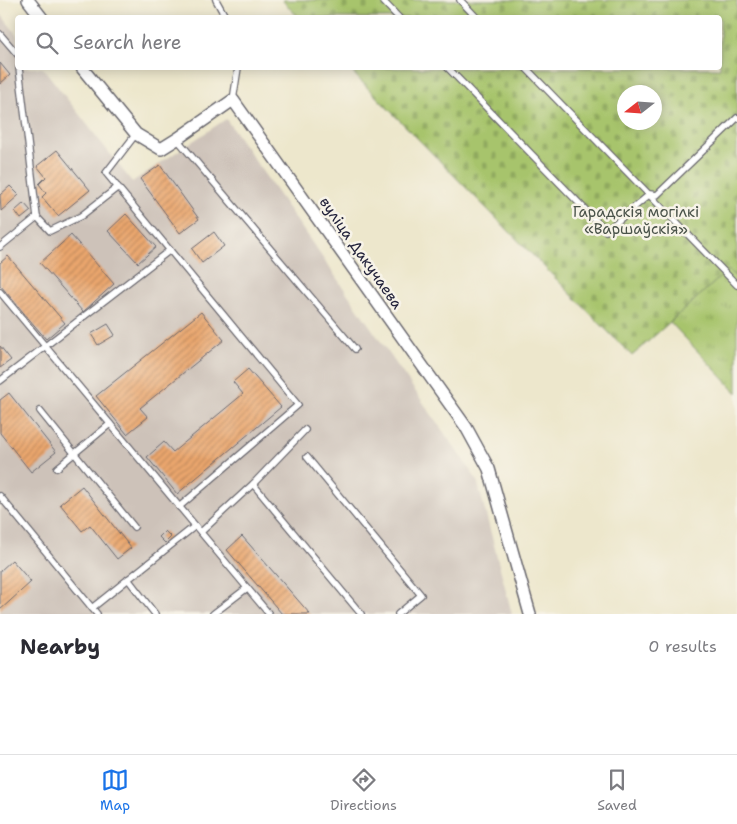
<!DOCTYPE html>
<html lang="en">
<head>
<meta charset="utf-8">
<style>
  :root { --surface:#fff; --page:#f7f7f7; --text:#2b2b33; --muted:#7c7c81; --line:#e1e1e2; --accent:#1a73e8 }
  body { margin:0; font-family:"Shantell Sans",sans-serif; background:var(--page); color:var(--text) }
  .compass { position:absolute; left:617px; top:85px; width:45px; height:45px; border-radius:50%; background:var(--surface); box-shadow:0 2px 12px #0003; rotate:253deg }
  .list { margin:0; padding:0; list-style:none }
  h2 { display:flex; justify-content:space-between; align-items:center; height:65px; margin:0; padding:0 20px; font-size:21px }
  h2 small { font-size:16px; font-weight:400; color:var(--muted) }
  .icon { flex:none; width:28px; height:28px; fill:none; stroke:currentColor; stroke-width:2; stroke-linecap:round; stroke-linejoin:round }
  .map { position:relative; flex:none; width:737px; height:614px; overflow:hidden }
  .search { position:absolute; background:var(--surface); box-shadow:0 2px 12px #0003; left:15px; right:15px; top:15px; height:55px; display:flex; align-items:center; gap:12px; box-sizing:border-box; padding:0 18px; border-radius:5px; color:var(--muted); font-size:19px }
  .sheet { height:140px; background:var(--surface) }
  nav { display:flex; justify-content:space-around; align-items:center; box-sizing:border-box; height:70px; border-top:1px solid var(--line); background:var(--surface); font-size:14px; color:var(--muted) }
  nav a { display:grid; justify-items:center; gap:2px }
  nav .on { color:var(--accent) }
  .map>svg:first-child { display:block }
</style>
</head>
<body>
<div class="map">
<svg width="737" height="614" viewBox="0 0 737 614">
  <defs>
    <pattern id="grass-tufts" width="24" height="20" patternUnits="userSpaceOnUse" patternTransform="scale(1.25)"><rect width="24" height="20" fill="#a7c46c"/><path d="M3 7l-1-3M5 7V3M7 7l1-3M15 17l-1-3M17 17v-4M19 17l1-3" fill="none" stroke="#8fa85e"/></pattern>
    <pattern id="cemetery-stones" width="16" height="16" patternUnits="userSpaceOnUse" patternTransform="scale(1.25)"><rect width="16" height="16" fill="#a7c46c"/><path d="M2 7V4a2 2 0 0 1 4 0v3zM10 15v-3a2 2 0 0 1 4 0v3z" fill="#8fa85e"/></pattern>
    <pattern id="building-hatch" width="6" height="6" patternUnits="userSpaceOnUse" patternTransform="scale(1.25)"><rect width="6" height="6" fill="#eaa66d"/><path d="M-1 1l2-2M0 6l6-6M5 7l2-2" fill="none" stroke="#bd875b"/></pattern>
  </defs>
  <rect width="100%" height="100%" fill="#f7f3e8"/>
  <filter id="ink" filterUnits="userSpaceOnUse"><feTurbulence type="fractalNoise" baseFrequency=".02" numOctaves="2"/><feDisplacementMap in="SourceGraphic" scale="10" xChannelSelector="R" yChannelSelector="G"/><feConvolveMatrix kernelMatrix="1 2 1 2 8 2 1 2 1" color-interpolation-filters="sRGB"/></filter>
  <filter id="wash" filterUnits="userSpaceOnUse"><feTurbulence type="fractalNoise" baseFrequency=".0096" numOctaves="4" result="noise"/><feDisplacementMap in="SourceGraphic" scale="20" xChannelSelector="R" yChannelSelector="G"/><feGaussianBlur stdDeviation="1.12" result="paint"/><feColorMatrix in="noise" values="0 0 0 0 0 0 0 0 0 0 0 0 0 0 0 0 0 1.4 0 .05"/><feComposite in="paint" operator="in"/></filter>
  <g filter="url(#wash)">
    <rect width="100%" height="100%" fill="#ede7cc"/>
    <path fill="#cdc2b9" d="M0,13L17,35L18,68H43L132,182L226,119L477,480L512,614H0Z"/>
    <path fill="url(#grass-tufts)" stroke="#647354" d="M728,270L737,278V393L670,322Z"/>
    <path fill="url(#cemetery-stones)" stroke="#647354" fill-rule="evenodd" d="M282,0H737V278L728,270L632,356L348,68H720V18H299ZM624,92H654V122H624Z"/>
    <g id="blocks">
      <g fill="url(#building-hatch)">
        <path d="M0,63L10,75L0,84Z"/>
        <path d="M57,150L90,190L58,216L42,197L46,193L39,184L46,177L37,166Z"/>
        <path d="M160,165L199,219L180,233L140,179Z"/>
        <path d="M10,186L19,195L1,211L0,195Z"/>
        <path d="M24,203L31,211L21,219L15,211Z"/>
        <path d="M126,214L156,247L138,263L108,231Z"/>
        <path d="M214,232L224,246L202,263L192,249Z"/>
        <path d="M71,235L114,284L83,312L40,263Z"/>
        <path d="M8,256L65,323L46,339L0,285V263Z"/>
        <path d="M201,312L224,340L140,408L148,417L127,434L96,396Z"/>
        <path d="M108,324L115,335L98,345L91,334Z"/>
        <path d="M0,346L11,360L0,368Z"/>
        <path d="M248,369L281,407L177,494L147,457L164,442L173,452L243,394L233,382Z"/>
        <path d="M9,393L56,452L31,472L0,433V400Z"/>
        <path d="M82,486L131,548L117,559L90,525L82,531L60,504Z"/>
        <path d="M165,531L171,537L165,543L159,537Z"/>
        <path d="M242,536L310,614H282L227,550Z"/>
        <path d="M12,560L31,582L0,610V571Z"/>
      </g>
    </g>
  </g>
  <g filter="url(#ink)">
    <use href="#blocks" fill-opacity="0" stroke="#69676e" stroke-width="1"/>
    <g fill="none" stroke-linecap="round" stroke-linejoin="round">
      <defs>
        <g id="service">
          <path d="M216,0L226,18"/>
          <path d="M382,0L399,18"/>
          <path d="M460,0L477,18"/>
          <path d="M0,34L18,55"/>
          <path d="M19,68L37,217"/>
          <path d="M448,68L606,231L650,194L657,195L737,118"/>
          <path d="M526,68L737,285"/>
          <path d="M233,100L238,68"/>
          <path d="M136,134L106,173L298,405L179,507"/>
          <path d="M177,139L355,349"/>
          <path d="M0,247L37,217L50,231L81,216L118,187"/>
          <path d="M0,292L269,614"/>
          <path d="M0,381L170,250"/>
          <path d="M40,411L134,527"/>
          <path d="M307,457L421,595L398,614"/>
          <path d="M57,468L110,424"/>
          <path d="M253,484L361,614"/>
          <path d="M0,496L97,614"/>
          <path d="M201,532L253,484L305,430"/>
          <path d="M128,579L155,614"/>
          <path d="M92,608L195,526"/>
          <path d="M213,614L247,588"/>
        </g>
        <g id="minor">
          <path d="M28,0L42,18"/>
          <path d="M82,68L136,134L161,149L177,139L233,100L466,427L489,469L530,614"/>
        </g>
      </defs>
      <use href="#service" stroke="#69676e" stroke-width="8"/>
      <use href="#minor" stroke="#69676e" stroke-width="14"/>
      <use href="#service" stroke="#fff" stroke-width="5.5"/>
      <use href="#minor" stroke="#fff" stroke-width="11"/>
    </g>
  </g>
  <g text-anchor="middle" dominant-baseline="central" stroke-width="5" stroke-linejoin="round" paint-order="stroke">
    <g font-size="15" fill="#4a534a" stroke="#f7f3e8">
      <text x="636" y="212">Гарадскія могілкі<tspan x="636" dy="17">«Варшаўскія»</tspan></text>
    </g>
    <g font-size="15" fill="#22223b" stroke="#f7f3e8">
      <text transform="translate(361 253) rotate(55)">вуліца Дакучаева</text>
    </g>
  </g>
</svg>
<svg class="compass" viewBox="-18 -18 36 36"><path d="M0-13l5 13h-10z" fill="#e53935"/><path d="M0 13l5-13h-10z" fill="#7c7c81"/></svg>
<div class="search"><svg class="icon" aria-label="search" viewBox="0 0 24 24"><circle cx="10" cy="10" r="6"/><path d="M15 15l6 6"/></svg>Search here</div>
</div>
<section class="sheet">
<h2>Nearby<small>0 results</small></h2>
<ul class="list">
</ul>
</section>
<nav>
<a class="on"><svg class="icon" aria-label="map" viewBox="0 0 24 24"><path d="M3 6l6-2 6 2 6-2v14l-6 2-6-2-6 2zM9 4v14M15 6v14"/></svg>Map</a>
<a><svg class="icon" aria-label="directions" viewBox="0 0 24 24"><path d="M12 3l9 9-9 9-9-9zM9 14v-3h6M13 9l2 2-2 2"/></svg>Directions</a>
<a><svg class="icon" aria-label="saved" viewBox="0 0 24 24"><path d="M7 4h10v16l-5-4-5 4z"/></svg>Saved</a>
</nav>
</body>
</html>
